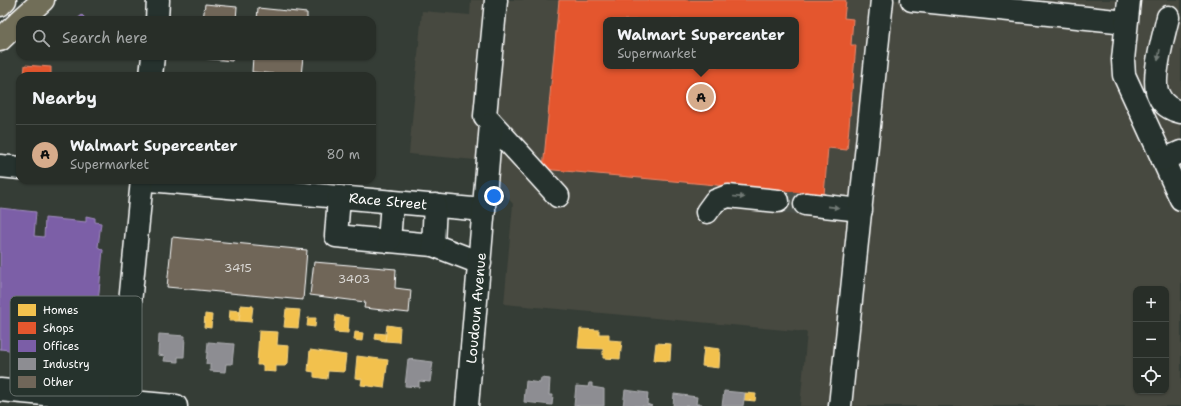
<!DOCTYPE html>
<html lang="en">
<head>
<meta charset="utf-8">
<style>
  :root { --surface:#282e28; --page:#303630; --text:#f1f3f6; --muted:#a5a8a8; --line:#444a45; --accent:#d6ab8b }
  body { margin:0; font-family:"Shantell Sans",sans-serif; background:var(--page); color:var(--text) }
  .controls { position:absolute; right:12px; bottom:12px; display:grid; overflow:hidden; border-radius:8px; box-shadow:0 1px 3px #0004 }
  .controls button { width:36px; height:36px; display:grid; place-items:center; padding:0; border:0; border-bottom:1px solid var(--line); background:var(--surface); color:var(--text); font:20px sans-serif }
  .you { position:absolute; left:494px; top:196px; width:14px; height:14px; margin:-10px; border:3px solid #fff; border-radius:50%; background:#1a73e8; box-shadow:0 0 0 6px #1a73e833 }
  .badge { display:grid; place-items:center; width:26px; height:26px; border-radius:50%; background:var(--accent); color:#111; font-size:13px; font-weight:700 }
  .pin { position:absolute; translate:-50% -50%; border:2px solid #fff; box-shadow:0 1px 4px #0006 }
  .popup { position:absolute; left:603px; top:17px; width:196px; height:52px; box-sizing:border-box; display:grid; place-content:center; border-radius:8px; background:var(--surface); filter:drop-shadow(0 1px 3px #0005); font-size:13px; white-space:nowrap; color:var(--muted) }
  .popup b { font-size:15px; color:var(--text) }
  .popup::after { content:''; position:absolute; left:50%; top:100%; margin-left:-8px; border:8px solid transparent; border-top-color:var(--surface) }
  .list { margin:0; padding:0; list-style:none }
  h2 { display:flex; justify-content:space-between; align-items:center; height:52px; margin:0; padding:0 16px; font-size:17px }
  h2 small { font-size:13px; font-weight:400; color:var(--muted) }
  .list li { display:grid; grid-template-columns:26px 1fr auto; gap:12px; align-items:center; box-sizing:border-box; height:60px; padding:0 16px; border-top:1px solid var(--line) }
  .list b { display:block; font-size:15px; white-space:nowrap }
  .list p { margin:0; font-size:13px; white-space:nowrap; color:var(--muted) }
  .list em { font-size:13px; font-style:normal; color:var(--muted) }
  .icon { flex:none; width:22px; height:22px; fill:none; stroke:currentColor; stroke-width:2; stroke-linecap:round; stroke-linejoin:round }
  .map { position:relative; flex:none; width:1181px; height:406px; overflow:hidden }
  .search { position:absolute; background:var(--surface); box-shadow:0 1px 3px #0004; left:16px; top:16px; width:360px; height:44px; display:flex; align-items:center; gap:10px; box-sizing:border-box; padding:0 14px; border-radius:12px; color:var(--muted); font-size:15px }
  .panel { position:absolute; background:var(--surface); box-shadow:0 1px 3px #0004; left:16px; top:72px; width:360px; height:112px; border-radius:12px }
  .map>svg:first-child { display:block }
</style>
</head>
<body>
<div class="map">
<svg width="1181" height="406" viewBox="0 0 1181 406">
  <rect width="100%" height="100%" fill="#353d36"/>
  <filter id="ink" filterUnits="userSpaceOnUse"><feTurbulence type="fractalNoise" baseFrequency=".025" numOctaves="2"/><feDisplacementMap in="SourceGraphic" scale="8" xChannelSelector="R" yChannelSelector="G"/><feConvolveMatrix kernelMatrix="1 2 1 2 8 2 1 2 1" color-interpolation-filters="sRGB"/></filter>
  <g filter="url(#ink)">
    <path fill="#474940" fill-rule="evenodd" d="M471,0H1181V406H800L807,332L504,304L513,204L476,160L409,154L422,11L470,15ZM606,20H796V66H606ZM1136,289H1166V391H1136Z"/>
    <g fill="#f2c14e" stroke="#f6d483">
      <path d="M241,305L253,306L251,322L239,321Z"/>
      <path d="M286,309L300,310L298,328L284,327Z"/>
      <path d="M230,310L240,311L239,321H229Z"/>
      <path d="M205,314L212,315L211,328L204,327Z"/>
      <path d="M336,315L349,318L348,333L334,332Z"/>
      <path d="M308,318H316L315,327L307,326Z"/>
      <path d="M387,325L400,327L399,342L385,341Z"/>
      <path d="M580,329L599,330V334H609V340L622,341L620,359L603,358V349L578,348Z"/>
      <path d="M38,330L65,331L64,345H71L70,355L63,354L62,364L47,363L48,354L37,353Z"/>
      <path d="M259,331L278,332L277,345L289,346L288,363L285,366H276V372L263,371V365H257Z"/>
      <path d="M355,332L363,333L362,341L354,340Z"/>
      <path d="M376,333L386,334L385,341L375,339Z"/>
      <path d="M656,343L671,344L670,361L654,360Z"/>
      <path d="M704,347L720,349L719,368L702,366Z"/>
      <path d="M310,350L346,355L344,372L328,371L327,379L314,377V372L308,371Z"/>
      <path d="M357,356L388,360L384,388L361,385L362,379L355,378Z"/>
      <path d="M745,393L756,394L755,401L744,400Z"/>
    </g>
    <g fill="#e4572e" stroke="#ec896d" fill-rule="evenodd">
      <path d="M559,0H846L844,18L853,19L851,45H856L847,150L828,148L824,195L543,169ZM606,20H796V66H606Z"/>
      <path d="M25,65L51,67V76H24Z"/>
    </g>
    <g fill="#7b5ea7" stroke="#a38ec1">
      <path d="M82,15L87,20H76Z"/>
      <path d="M0,208L36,212L34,236L44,237L45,218L86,222V216L95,218V222L101,223L98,247L103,250L95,334L25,329L24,341H28L27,352L0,349Z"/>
    </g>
    <g fill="#8d8d92" stroke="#afafb3">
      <path d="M159,334L185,336L184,357H178V362L164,361L165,356L158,355Z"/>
      <path d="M208,342L234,344L232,364H226L225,372L210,371V364H206Z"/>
      <path d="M408,359L433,362L430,382L419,381V387L405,386Z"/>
      <path d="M541,378L550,379L549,395H553L552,405L524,402L526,381L540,383Z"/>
      <path d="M589,383H592V387L604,389V406H574L576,386L588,387Z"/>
      <path d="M625,390L648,393L647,404L652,406H623Z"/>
      <path d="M724,391L745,393L743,406H722Z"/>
      <path d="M674,394L697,397L696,404H702L701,406H673Z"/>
    </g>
    <g fill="#706659" stroke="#fff">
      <path d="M205,4L237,7L236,20H203Z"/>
      <path d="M258,8L307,13V20H257Z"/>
      <path d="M200,56H233L232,61L200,58Z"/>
      <path d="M253,56H303L301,76L252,72Z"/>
      <path d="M172,237L307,250L303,300L167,287Z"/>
      <path d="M314,262L396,269L395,288L411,290L409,313L364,308L365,302L310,295Z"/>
    </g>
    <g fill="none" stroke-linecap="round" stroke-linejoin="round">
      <path stroke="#49504a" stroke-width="22" stroke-dasharray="22 11" stroke-linecap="butt" d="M778,201L805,204"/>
      <defs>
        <g id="minor">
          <path d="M496,0L485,116L558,196"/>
          <path d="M912,0L1126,22"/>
          <path d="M1129,0L1123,60L1124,75L1181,199"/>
          <path d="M1168,17C1164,35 1150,81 1159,96C1163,105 1172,110 1181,112"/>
          <path d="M157,20L158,0"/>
          <path d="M151,76L153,56"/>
          <path d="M1163,160L1181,152"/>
          <path d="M0,166L20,168"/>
          <path d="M149,180L484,210"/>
          <path d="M339,197L336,236L433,245L480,263"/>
          <path d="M805,204L861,210"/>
          <path d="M707,212L715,201L728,196L778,201"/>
          <path d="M389,241L392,202"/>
          <path d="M433,245L435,205"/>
          <path d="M0,390L176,406"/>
          <path d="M120,406L142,180"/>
          <path d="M467,406L491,124"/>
          <path d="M840,406L882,0"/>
        </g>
        <g id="major">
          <path d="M0,5L5,0"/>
          <path d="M21,20L43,0"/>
          <path d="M0,40L20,21"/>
        </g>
      </defs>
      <use href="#minor" stroke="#fff" stroke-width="25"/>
      <use href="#major" stroke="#fff" stroke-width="25"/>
      <use href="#minor" stroke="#26332d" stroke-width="22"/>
      <use href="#major" stroke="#716e59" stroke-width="22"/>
    </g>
    <defs><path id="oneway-solid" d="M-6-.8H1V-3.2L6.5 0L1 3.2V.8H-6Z"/></defs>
    <g fill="#727a76">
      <use href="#oneway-solid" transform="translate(1159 55) rotate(99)"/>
      <use href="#oneway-solid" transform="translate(739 197) rotate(5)"/>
      <use href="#oneway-solid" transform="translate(833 207) rotate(6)"/>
    </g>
  </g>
  <g text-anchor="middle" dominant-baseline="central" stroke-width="4" stroke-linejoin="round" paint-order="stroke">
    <g font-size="12" fill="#dbd9d6">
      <text x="238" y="268">3415</text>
      <text x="354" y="279">3403</text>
    </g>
    <g font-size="14" fill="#fff" stroke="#26332d">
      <text transform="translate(388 201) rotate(5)">Race Street</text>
      <text transform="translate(476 308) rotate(-85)">Loudoun Avenue</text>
    </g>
  </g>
  <rect x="10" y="296" width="132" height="100" rx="6" fill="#26332d" stroke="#67706c" stroke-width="1"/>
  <rect x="18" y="304" width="18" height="12" fill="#f2c14e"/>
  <rect x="18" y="322" width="18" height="12" fill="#e4572e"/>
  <rect x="18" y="340" width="18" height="12" fill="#7b5ea7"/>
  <rect x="18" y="358" width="18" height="12" fill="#8d8d92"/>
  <rect x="18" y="376" width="18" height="12" fill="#706659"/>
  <g font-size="11" fill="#fff">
    <text x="43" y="314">Homes</text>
    <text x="43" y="332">Shops</text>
    <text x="43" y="350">Offices</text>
    <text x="43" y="368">Industry</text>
    <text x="43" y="386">Other</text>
  </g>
</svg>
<div class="controls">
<button>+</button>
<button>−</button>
<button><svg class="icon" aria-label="locate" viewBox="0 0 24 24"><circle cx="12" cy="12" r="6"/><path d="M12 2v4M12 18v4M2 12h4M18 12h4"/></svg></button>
</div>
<div class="you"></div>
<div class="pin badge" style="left:701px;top:97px">A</div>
<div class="popup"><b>Walmart Supercenter</b>Supermarket</div>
<div class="search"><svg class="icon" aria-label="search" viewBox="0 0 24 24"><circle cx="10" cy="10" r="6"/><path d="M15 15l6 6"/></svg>Search here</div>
<section class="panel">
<h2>Nearby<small></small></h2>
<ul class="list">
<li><span class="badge">A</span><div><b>Walmart Supercenter</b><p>Supermarket</p></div><em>80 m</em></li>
</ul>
</section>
</div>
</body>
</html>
